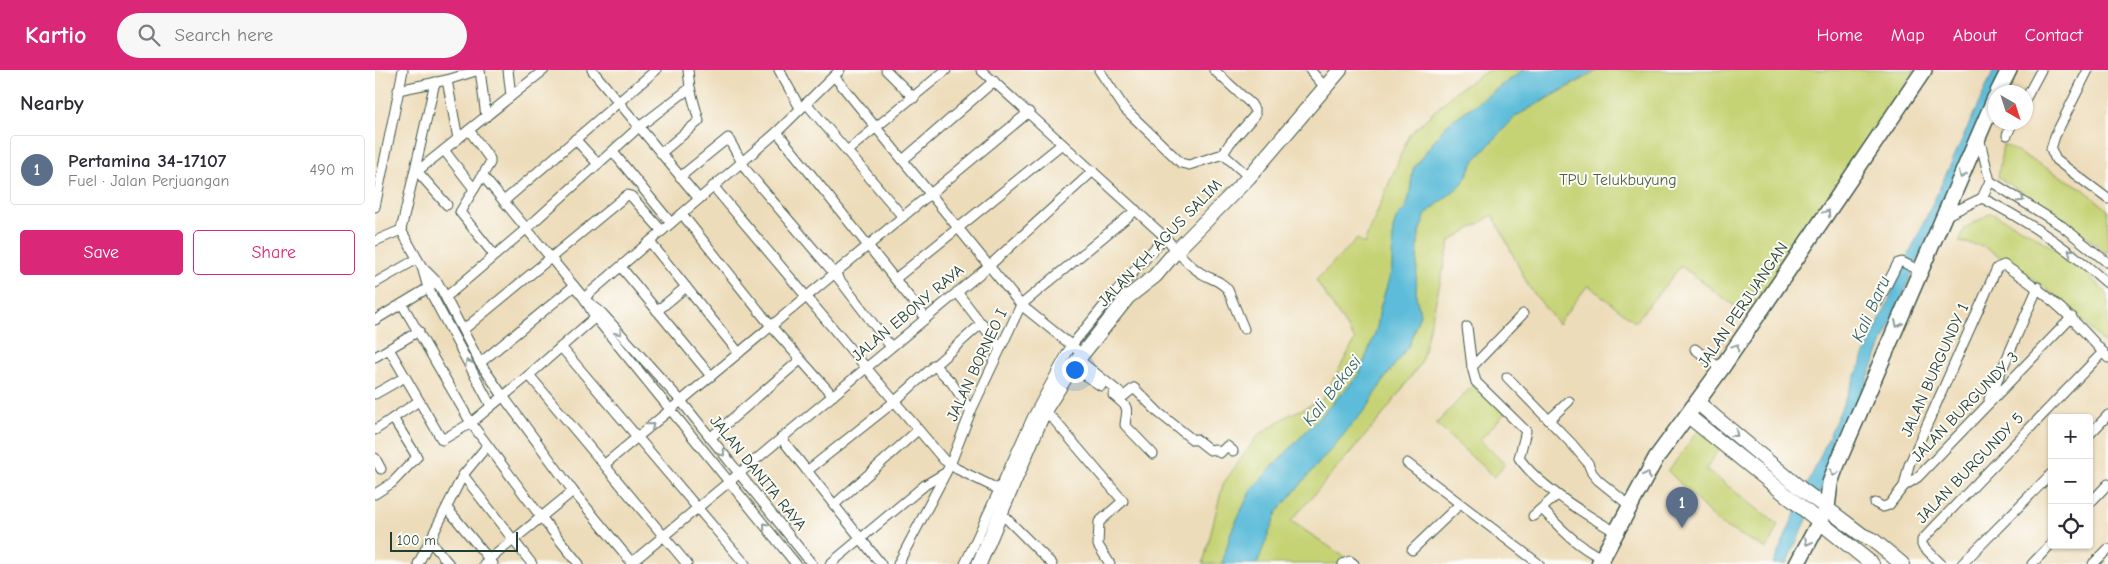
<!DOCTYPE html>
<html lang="en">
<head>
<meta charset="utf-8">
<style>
  :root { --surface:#fff; --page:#f7f7f7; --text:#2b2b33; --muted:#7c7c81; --line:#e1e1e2; --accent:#db2777 }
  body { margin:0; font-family:"Comic Neue",sans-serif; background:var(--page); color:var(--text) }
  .controls { position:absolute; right:15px; bottom:15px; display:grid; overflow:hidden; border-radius:5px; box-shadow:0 1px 4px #0004 }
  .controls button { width:45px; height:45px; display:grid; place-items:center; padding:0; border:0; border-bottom:1px solid var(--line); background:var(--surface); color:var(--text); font:25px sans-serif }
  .compass { position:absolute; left:1613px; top:15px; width:45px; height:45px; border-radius:50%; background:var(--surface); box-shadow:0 1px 4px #0004; rotate:141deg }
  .scale { position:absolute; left:15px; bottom:12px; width:128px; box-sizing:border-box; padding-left:5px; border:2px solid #1f3d34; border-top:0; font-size:14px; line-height:18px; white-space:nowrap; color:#1f3d34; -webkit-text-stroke:4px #fdfcf7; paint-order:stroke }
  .you { position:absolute; left:699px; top:299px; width:18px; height:18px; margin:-12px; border:4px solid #fff; border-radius:50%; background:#1a73e8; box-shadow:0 0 0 8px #1a73e833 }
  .badge { display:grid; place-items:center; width:32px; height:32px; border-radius:50%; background:var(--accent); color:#fff; font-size:16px; font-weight:700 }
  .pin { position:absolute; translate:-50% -41px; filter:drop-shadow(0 1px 2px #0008) }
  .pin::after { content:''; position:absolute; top:26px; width:18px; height:15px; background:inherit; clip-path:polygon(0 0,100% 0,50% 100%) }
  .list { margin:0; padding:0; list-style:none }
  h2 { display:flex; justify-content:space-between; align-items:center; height:65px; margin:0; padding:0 20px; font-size:21px }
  h2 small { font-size:16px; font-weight:400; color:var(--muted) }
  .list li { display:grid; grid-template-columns:32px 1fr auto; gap:15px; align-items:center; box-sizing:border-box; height:70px; margin:0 10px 10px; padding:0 10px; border:1px solid var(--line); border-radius:5px }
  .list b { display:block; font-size:19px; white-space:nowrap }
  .list p { margin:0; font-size:16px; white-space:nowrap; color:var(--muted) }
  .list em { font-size:16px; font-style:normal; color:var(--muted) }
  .actions { display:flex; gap:10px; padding:15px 20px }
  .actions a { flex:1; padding:11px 0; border:1px solid var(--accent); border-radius:5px; text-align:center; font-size:18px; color:var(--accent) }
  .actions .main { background:var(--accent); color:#fff }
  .icon { flex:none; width:28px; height:28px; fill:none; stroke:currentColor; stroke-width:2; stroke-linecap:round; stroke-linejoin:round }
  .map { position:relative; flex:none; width:1733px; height:494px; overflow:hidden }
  header { display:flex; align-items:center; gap:30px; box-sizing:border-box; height:70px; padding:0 25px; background:var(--accent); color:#fff }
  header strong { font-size:24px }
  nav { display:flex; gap:28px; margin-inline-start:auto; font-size:18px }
  .search { width:350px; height:45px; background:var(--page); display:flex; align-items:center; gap:12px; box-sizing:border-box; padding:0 18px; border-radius:28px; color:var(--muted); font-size:19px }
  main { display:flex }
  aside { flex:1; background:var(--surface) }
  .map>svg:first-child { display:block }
</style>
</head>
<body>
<header>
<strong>Kartio</strong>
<div class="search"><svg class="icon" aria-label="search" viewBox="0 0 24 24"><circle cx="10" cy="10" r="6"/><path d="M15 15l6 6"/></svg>Search here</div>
<nav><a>Home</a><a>Map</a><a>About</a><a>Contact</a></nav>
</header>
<main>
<aside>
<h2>Nearby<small></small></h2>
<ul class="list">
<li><span class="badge" style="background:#5c6f8a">1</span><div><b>Pertamina 34-17107</b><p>Fuel · Jalan Perjuangan</p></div><em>490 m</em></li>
</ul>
<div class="actions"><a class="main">Save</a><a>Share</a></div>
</aside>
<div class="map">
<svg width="1733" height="494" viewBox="0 0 1733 494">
  <rect width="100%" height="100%" fill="#fdfcf7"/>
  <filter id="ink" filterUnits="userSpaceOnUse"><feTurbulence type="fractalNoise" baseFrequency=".02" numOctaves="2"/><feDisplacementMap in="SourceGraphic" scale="10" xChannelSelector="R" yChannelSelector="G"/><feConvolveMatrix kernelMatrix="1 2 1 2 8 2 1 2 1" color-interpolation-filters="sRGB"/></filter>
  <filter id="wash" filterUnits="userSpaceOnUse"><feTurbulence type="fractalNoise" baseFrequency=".0096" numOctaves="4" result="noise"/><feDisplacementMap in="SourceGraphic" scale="20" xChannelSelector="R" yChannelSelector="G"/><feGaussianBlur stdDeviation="1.12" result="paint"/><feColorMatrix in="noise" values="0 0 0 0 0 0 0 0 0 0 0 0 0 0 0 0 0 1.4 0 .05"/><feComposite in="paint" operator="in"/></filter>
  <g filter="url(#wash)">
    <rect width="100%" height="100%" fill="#eddcb9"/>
    <g fill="#c6d374" stroke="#728854">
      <path d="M1114,0H1149L1125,16L1061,68L1038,99L1034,129L1030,139L1022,147L1018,159L1017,199L1005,238L1002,258L984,305L876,420L856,462L847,494H828L848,414L883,365L914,345L947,330L980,270L941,210L982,169L989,174L1034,65L1081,21Z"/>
      <path d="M1225,0H1540L1374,247L1306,196L1260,252L1213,215L1183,254L1154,217L1118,145L1075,171L1046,293L1008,345L916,451L977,492L968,494H882L902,442L994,335L1008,311L1034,275L1045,244L1041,226L1042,190L1044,162L1051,144L1087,114L1100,90L1141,46Z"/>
      <path d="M1628,74L1707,118L1733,140V184L1695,154L1623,107Z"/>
      <path d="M1616,143C1659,162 1700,190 1733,225V278L1698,240L1652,204L1608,176L1584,172L1590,158Z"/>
      <path d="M1101,312L1132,341L1105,370L1130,394L1119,407L1061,354Z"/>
      <path d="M1324,360L1345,378L1331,399L1403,455L1392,479L1345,454L1293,401Z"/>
    </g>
    <g fill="#5bbcd9" stroke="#3d7c86">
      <path d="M1149,0H1222L1141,46L1100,90L1087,114L1051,144L1044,162L1042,190L1041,226L1045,244L1034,275L1008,311L994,335L902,442L882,494H847L856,462L876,420L984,305L1002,258L1005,238L1017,199L1018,159L1022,147L1030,139L1034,129L1038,99L1072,54Z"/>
      <path d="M1619,0H1628L1535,208L1445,422L1411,494H1398L1526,202Z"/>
    </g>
  </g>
  <g filter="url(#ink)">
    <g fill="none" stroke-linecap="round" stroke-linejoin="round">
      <defs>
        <g id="street">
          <path d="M105,0L111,47"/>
          <path d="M133,0L136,26"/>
          <path d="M217,0L324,129"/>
          <path d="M404,0L425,38"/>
          <path d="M511,0L539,28"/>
          <path d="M606,0L790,167C801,179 809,192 823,201C833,209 845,209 853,220L869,259"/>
          <path d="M724,0L750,39L806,93L814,95L848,84"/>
          <path d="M839,0L876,34L880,41V45L855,73L848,84L874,107"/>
          <path d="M935,0L950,17"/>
          <path d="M1713,0L1680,66L1676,79L1681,90L1733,129"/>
          <path d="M459,6L646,235L701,279"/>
          <path d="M72,10L83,69"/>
          <path d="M60,12L26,160L47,197L53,218L116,336"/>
          <path d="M23,20L72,10L104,0"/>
          <path d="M1650,30L1666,0"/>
          <path d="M431,33L528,147"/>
          <path d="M94,60L115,89V93L85,142L119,185"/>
          <path d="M402,62L551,248"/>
          <path d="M1632,65L1638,52"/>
          <path d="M1604,67L1615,111L1687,156L1733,193"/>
          <path d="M200,69L223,94"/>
          <path d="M69,80L99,119"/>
          <path d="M472,81L571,0"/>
          <path d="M238,82L296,153"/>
          <path d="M286,83L324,51L315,18L313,0"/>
          <path d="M528,90L619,11"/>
          <path d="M42,101L72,135"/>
          <path d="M40,103L169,0"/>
          <path d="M107,105L209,228L220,247L421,494"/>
          <path d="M305,107L353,68L372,101L464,209L516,277"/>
          <path d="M338,116L569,390L582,399L635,425"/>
          <path d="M1607,128L1615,111"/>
          <path d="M129,131L281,0"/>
          <path d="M0,137L28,0"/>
          <path d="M307,144L396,256L458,326"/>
          <path d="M1570,146L1607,128C1653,151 1694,179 1733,214"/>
          <path d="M0,171L26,160"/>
          <path d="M275,172L364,283"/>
          <path d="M47,197L63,213L105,293L128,326L198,421L258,494"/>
          <path d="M246,197L336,306"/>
          <path d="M520,209L687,74"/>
          <path d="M0,213L42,189"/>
          <path d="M582,222L625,278"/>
          <path d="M71,227L151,159L264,57L315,18"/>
          <path d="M209,228L402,62L465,0"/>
          <path d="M213,232L226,242L306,331L437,494"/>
          <path d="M1503,232L1523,193L1527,192L1546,201"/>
          <path d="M27,234L96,353L166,447L204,494"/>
          <path d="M282,241L311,217"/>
          <path d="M0,250L58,215"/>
          <path d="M1092,257L1097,297L1101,312L1151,361L1144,388C1164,416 1211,445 1241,462"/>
          <path d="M88,260L252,125L256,126L287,161"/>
          <path d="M186,277L370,494"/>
          <path d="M14,279L67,370L96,353L154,305L225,243"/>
          <path d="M1320,279L1346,299"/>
          <path d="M0,287L44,261"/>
          <path d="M703,289L749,326L759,318L784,343L818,370L821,369L835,380L839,379L845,383L852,376L858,381"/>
          <path d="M105,293L199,216"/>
          <path d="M559,295L576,312L596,341"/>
          <path d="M697,297L726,316"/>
          <path d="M1097,297L1148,244"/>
          <path d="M154,305L312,494"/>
          <path d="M1132,307L1197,374L1213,393L1217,403L1223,410L1255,436"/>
          <path d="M0,324L30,307"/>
          <path d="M738,325C756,340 752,336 750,355L778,384"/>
          <path d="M1614,329L1663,217"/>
          <path d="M669,341L680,351L748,431L724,452L723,475L735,494"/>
          <path d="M1174,350L1194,331"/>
          <path d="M0,360L44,331"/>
          <path d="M1714,365L1733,345"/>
          <path d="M335,368L425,290"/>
          <path d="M406,368L506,494"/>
          <path d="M0,388L6,399"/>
          <path d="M1032,393L1164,494"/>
          <path d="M230,394L654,42"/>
          <path d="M432,401L519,332L607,253"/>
          <path d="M88,405L157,494"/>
          <path d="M1529,416L1534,395L1622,198L1629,195L1632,197C1674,224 1700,250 1733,288"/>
          <path d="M0,424L17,413L42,387L18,348"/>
          <path d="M1500,433L1508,437L1514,435L1529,416L1543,407L1697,247"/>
          <path d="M1714,434L1733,414"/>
          <path d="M459,435L543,360"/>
          <path d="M72,438L118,494"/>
          <path d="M1167,439C1185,458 1203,477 1227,488"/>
          <path d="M627,444L677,494"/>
          <path d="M1158,446L1182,425"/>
          <path d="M55,471L74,494"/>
          <path d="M1037,480L1085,434"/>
          <path d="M43,494L88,405L112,376"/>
          <path d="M109,494L198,421"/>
          <path d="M255,494L614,196L718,101"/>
          <path d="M455,494L550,415L570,403"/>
          <path d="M523,494L575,395L596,341L646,235L761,140"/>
          <path d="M590,494L658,346L696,276L737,226L790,167"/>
          <path d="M968,494L975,491L979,494"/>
          <path d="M1566,494L1547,475V470L1728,282"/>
          <path d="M1587,494L1677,403"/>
          <path d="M1657,494L1677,473"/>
          <path d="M1718,494L1733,479"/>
        </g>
        <g id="secondary">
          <path d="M1323,333L1425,418L1487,465L1498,470L1527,494"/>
          <path d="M1312,345L1497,494"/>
          <path d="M604,494L669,341L697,297L753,227L780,206L802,180L874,107L965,0"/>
        </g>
        <g id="primary">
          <path d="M1623,22L1634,0"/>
          <path d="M1224,494L1281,388L1346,299L1549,0"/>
          <path d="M1422,494L1452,438L1455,413L1460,399L1620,28"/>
        </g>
      </defs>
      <use href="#street" stroke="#3e5548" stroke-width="11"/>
      <use href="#secondary" stroke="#3e5548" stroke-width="16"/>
      <use href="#primary" stroke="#3e5548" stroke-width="18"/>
      <use href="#street" stroke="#fff" stroke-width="9"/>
      <use href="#secondary" stroke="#fff" stroke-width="14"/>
      <use href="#primary" stroke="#fff" stroke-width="15"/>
    </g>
    <defs><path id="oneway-chevron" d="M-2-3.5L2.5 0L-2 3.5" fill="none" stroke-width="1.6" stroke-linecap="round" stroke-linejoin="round" transform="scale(1.25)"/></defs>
    <g stroke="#8f9e9a">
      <use href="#oneway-chevron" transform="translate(1587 105) rotate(113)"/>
      <use href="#oneway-chevron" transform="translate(1646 129) rotate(32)"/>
      <use href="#oneway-chevron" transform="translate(1452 143) rotate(-56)"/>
      <use href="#oneway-chevron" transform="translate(1696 182) rotate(-143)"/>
      <use href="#oneway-chevron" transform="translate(1523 254) rotate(113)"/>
      <use href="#oneway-chevron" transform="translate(244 262) rotate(48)"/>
      <use href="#oneway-chevron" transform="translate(1361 277) rotate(-56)"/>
      <use href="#oneway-chevron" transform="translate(93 293) rotate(-118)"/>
      <use href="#oneway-chevron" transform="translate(276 356) rotate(-40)"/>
      <use href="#oneway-chevron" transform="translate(1360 364) rotate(40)"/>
      <use href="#oneway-chevron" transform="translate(347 383) rotate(51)"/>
      <use href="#oneway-chevron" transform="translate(1459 403) rotate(110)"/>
      <use href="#oneway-chevron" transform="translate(1272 405) rotate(-62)"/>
      <use href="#oneway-chevron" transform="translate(391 456) rotate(-129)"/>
      <use href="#oneway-chevron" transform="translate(1433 472) rotate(118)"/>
    </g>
  </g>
  <g text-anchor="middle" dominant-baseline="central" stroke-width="4" stroke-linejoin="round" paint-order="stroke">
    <g font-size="16" fill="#496244" stroke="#fdfcf7">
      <text x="1243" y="110">TPU Telukbuyung</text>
    </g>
    <g font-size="16" fill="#1f3d34" stroke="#fdfcf7">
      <text transform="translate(785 173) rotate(-46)">JALAN KH. AGUS SALIM</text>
      <text transform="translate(1368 235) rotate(-56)">JALAN PERJUANGAN</text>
      <text transform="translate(533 243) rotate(-40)">JALAN EBONY RAYA</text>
      <text transform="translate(602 295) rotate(-65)">JALAN BORNEO I</text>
      <text transform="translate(1560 300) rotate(-66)">JALAN BURGUNDY 1</text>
      <text transform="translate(1590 337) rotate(-46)">JALAN BURGUNDY 3</text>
      <text transform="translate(1595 398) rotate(-46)">JALAN BURGUNDY 5</text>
      <text transform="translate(383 403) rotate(51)">JALAN DANITA RAYA</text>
    </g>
    <g font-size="18" font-style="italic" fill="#316366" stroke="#fdfcf7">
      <text transform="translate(1496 239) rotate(-66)">Kali Baru</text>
      <text transform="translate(957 321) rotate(-52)">Kali Bekasi</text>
    </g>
  </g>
</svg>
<div class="controls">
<button>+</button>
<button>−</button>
<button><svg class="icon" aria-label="locate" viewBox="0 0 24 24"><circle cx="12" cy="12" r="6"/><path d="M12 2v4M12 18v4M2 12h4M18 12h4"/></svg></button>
</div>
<svg class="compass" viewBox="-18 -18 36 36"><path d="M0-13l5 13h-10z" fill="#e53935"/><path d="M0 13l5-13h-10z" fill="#7c7c81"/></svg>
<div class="scale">100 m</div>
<div class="you"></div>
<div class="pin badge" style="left:1307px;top:458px;background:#5c6f8a">1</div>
</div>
</main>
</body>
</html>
